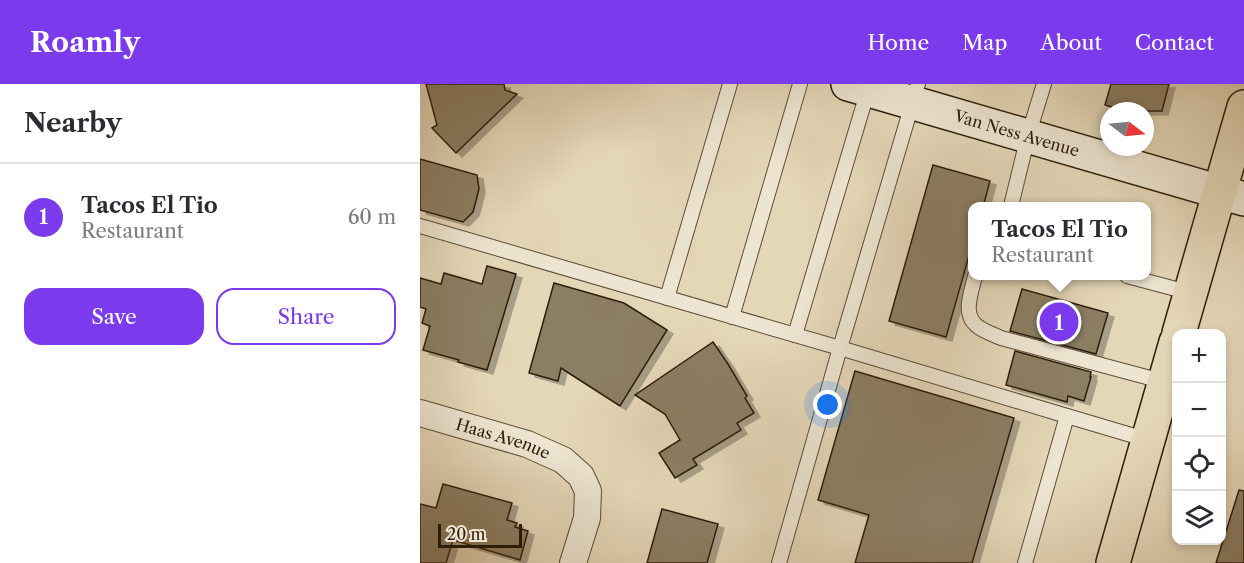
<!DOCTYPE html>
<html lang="en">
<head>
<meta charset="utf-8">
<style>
  :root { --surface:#fff; --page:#f7f7f7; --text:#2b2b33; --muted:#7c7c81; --line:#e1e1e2; --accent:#7c3aed }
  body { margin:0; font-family:"Libre Caslon Text",serif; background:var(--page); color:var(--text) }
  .controls { position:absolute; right:18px; bottom:18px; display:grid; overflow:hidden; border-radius:12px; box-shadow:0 3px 9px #0003 }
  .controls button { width:54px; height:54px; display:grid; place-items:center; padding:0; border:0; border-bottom:2px solid var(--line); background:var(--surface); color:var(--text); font:30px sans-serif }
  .compass { position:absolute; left:680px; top:18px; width:54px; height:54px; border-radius:50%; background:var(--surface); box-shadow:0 3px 9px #0003; rotate:106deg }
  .scale { position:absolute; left:18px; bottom:15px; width:84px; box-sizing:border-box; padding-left:6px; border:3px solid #2d1d0a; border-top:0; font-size:16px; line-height:21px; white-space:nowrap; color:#2d1d0a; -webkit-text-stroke:4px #ede5d1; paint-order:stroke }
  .you { position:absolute; left:408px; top:321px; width:21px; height:21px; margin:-15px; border:4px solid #fff; border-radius:50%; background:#1a73e8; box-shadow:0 0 0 9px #1a73e833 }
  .badge { display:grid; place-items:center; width:39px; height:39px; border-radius:50%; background:var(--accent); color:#fff; font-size:20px; font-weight:700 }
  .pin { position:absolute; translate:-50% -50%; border:3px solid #fff; box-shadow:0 2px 6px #0006 }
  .popup { position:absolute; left:548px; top:118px; width:183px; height:78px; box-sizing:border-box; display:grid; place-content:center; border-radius:12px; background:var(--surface); filter:drop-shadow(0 2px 4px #0005); font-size:20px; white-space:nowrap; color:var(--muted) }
  .popup b { font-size:22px; color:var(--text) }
  .popup::after { content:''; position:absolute; left:50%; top:100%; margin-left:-12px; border:12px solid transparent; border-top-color:var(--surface) }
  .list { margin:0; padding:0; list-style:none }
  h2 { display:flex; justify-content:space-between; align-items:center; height:78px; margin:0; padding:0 24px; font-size:26px }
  h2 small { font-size:20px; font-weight:400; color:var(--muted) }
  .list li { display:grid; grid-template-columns:39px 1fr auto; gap:18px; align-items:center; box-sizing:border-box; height:108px; padding:0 24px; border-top:2px solid var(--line) }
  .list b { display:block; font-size:22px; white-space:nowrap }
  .list p { margin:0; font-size:20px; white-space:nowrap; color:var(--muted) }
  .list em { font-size:20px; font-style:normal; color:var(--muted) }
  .actions { display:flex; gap:12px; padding:18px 24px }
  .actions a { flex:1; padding:14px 0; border:2px solid var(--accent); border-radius:18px; text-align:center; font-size:21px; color:var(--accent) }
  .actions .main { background:var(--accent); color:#fff }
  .icon { flex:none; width:33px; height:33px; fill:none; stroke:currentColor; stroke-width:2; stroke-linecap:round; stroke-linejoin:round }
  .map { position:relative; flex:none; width:824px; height:479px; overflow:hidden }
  header { display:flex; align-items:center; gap:36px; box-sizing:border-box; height:84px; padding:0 30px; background:var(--accent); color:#fff }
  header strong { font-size:28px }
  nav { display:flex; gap:33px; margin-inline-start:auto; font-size:21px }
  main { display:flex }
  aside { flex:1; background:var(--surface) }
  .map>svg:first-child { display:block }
</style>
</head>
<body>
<header>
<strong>Roamly</strong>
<nav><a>Home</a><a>Map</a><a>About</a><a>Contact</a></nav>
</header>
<main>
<aside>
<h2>Nearby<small></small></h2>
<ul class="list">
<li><span class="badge">1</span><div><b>Tacos El Tio</b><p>Restaurant</p></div><em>60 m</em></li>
</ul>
<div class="actions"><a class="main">Save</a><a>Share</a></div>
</aside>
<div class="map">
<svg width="824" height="479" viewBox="0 0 824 479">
  <defs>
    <filter id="shadow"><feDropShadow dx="6" dy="4" stdDeviation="0" flood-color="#0004"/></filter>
  </defs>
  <rect width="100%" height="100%" fill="#e4d7b8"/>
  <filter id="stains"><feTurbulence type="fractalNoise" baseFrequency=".00333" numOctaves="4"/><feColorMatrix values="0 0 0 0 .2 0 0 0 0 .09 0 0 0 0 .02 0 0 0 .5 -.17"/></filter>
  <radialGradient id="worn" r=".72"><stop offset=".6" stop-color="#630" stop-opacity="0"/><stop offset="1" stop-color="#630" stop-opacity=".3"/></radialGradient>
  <g fill="#8c7e64" stroke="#2d1d0a" stroke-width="1.5" filter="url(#shadow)">
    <path d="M6,0H84L85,6L97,10L36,69L12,44L17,41Z"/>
    <path d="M691,0H749L742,27H705L685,21Z"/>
    <path d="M0,75L57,91L59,105L53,128L43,138L0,126Z"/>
    <path d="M513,81L570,97L563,123H552V161L526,253L469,237Z"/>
    <path d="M67,182L96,190L67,286L38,278L39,276L3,266L10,242L2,239L6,225L0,223V194L21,200L24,189L62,200Z"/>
    <path d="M134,199L204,219L247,246L200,322L141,284L138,297L109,289Z"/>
    <path d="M602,205L688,229L676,270L590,247Z"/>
    <path d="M293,258L308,280L327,312L325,314L334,329L317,339L321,346L273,375L277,381L255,394L239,369L260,356L245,330L215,311Z"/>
    <path d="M595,267L671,288L670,293H671L664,317L648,312L647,318L586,301Z"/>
    <path d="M435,287L594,334L552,479H435L449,431L398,416Z"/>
    <path d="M23,400L92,419L87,436L97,439L95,443L108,447L100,476L33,456L26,479H0V420L16,424Z"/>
    <path d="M819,406L824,407V479H796Z"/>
    <path d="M242,425L298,440L287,479H227Z"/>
  </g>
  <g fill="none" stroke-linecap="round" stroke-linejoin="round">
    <defs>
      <g id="service">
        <path d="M591,122L608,52L624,0"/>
        <path d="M0,142L420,264L647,332"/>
        <path d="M555,192C552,207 542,229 556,241C562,247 573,250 581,254L745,298"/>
        <path d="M707,192L771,209"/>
        <path d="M247,214L310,0"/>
        <path d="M312,233L380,0"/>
        <path d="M375,251L448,6"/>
        <path d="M359,479L420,264L498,0"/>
        <path d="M605,479L647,332L728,356"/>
      </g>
      <g id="minor">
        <path id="s1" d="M0,329L107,360L143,376L161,392L168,407L167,434L153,479"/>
      </g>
      <g id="secondary">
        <path id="s2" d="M428,0L824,115"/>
      </g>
      <g id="primary">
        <path d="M759,249L824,23"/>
        <path d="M693,479L756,258"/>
      </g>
    </defs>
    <use href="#service" stroke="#5b4c36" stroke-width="16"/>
    <use href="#minor" stroke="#5b4c36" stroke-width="28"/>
    <use href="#secondary" stroke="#2d1d0a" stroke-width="36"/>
    <use href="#primary" stroke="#2d1d0a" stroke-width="36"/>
    <use href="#service" stroke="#ede5d1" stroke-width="14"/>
    <use href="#minor" stroke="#ede5d1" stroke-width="26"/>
    <use href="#secondary" stroke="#ede5d1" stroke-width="33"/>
    <use href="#primary" stroke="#e4d7b8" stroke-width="33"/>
  </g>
  <g text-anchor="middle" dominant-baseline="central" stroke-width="4.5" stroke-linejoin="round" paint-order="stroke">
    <g font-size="16" fill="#2d1d0a" stroke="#ede5d1">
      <text stroke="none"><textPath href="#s2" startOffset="176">Van Ness Avenue</textPath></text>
      <text stroke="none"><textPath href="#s1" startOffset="87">Haas Avenue</textPath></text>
    </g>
  </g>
  <rect width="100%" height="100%" filter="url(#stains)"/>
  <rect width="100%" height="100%" fill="url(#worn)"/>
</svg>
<div class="controls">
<button>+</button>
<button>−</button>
<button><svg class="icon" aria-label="locate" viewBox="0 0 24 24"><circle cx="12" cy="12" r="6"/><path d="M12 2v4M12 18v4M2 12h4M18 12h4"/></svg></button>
<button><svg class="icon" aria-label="layers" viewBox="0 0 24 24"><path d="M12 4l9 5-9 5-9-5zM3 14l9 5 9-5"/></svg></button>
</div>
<svg class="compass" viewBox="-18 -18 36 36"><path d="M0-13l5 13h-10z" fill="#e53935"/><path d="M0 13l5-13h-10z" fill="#7c7c81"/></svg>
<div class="scale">20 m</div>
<div class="you"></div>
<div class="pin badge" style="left:639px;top:238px">1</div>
<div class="popup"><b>Tacos El Tio</b>Restaurant</div>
</div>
</main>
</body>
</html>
